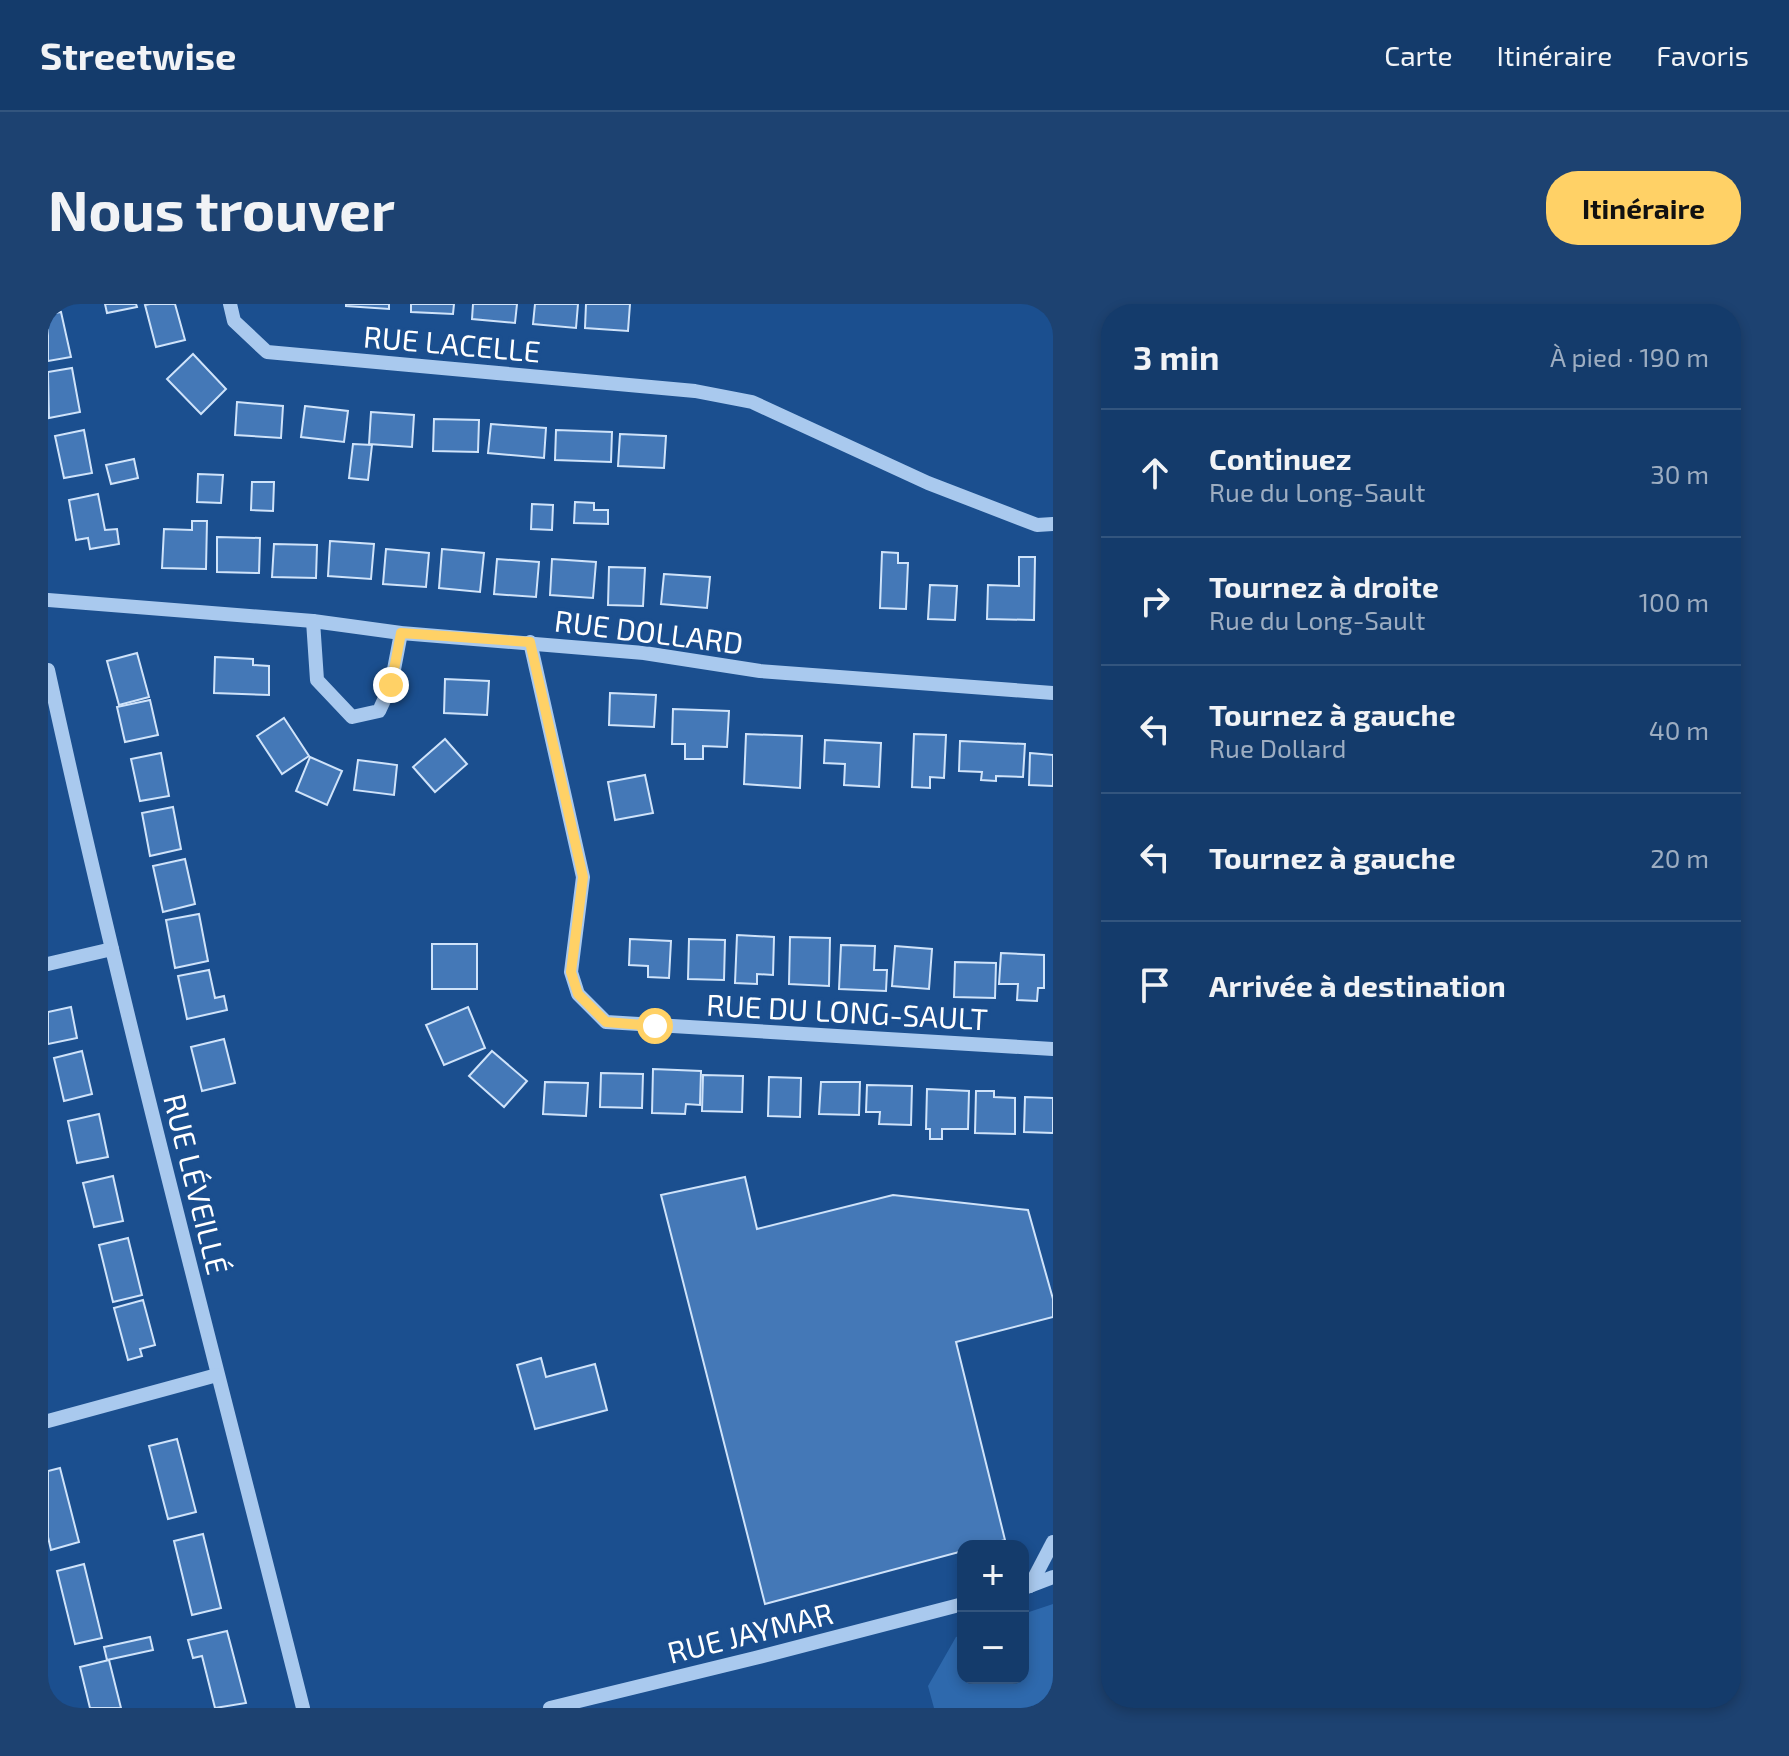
<!DOCTYPE html>
<html lang="fr">
<head>
<meta charset="utf-8">
<style>
  :root { --surface:#143b6b; --page:#1d4271; --text:#f1f3f6; --muted:#9dadc1; --line:#33557e; --accent:#ffd166 }
  body { margin:0; font-family:"Exo 2",sans-serif; background:var(--page); color:var(--text) }
  .controls { position:absolute; right:24px; bottom:24px; display:grid; overflow:hidden; border-radius:16px; box-shadow:0 4px 12px #0003 }
  .controls button { width:72px; height:72px; display:grid; place-items:center; padding:0; border:0; border-bottom:2px solid var(--line); background:var(--surface); color:var(--text); font:40px sans-serif }
  .stop { position:absolute; width:24px; height:24px; margin:-18px; border:6px solid #ffd166; border-radius:50%; background:#fff }
  .stop.end { background:#ffd166; border-color:#fff; box-shadow:0 2px 8px #0008 }
  .list { margin:0; padding:0; list-style:none }
  h2 { display:flex; justify-content:space-between; align-items:center; height:104px; margin:0; padding:0 32px; font-size:34px }
  h2 small { font-size:26px; font-weight:400; color:var(--muted) }
  .list li { display:grid; grid-template-columns:52px 1fr auto; gap:24px; align-items:center; box-sizing:border-box; height:128px; padding:0 32px; border-top:2px solid var(--line) }
  .list b { display:block; font-size:30px; white-space:nowrap }
  .list p { margin:0; font-size:26px; white-space:nowrap; color:var(--muted) }
  .list em { font-size:26px; font-style:normal; color:var(--muted) }
  .icon { flex:none; width:44px; height:44px; fill:none; stroke:currentColor; stroke-width:2; stroke-linecap:round; stroke-linejoin:round }
  .map { position:relative; flex:none; width:1005px; height:1404px; overflow:hidden; border-radius:32px }
  header { display:flex; align-items:center; gap:48px; box-sizing:border-box; height:112px; padding:0 40px; background:var(--surface); border-bottom:2px solid var(--line) }
  header strong { font-size:38px }
  nav { display:flex; gap:44px; margin-inline-start:auto; font-size:28px }
  .intro { display:flex; align-items:center; justify-content:space-between; box-sizing:border-box; height:192px; padding:0 48px }
  h1 { margin:0; font-size:56px }
  .button { padding:20px 36px; border-radius:32px; background:var(--accent); color:#111; font-size:28px; font-weight:700 }
  main { display:flex; gap:48px; padding:0 48px }
  aside { flex:1; background:var(--surface); border-radius:32px; box-shadow:0 4px 12px #0003 }
  .map>svg:first-child { display:block }
</style>
</head>
<body>
<header>
<strong>Streetwise</strong>
<nav><a>Carte</a><a>Itinéraire</a><a>Favoris</a></nav>
</header>
<div class="intro"><h1>Nous trouver</h1><a class="button">Itinéraire</a></div>
<main>
<div class="map">
<svg width="1005" height="1404" viewBox="0 0 1005 1404">
  <rect width="100%" height="100%" fill="#1b4f8f"/>
  <path fill="#2e69ad" d="M1005,1300V1404H886L880,1382L908,1333L915,1331V1374H975V1310Z"/>
  <g fill="#4478b7" stroke="#cfe3fa" stroke-width="2">
    <path d="M57,0H88L89,3L59,9Z"/>
    <path d="M102,0H127L137,36L108,43L97,1Z"/>
    <path d="M298,0H341V5L298,2Z"/>
    <path d="M363,0H406L405,10L363,8Z"/>
    <path d="M425,0H469L467,19L424,15Z"/>
    <path d="M487,0H530L528,24L485,20Z"/>
    <path d="M538,0H582L580,27L537,24Z"/>
    <path d="M13,8L23,53L0,57V10Z"/>
    <path d="M145,50L178,85L153,110L119,75Z"/>
    <path d="M24,64L32,108L1,114L0,68Z"/>
    <path d="M189,98L235,102L233,134L187,131Z"/>
    <path d="M257,102L300,107L296,138L253,133Z"/>
    <path d="M323,108L366,111L364,143L321,140Z"/>
    <path d="M386,115L431,116L430,148L385,147Z"/>
    <path d="M443,120L498,124L496,154L440,149Z"/>
    <path d="M36,126L44,169L16,174L7,132Z"/>
    <path d="M508,126L564,128L563,158L507,156Z"/>
    <path d="M572,130L618,132L616,164L570,162Z"/>
    <path d="M305,140L324,141L320,176L301,174Z"/>
    <path d="M86,155L90,174L63,180L58,161Z"/>
    <path d="M150,170L175,171L173,199L149,198Z"/>
    <path d="M204,178H226L225,207L203,206Z"/>
    <path d="M50,190L57,226L69,225L71,240L42,245L40,234L28,236L21,196Z"/>
    <path d="M527,198L546,199V206H560V220L526,219Z"/>
    <path d="M484,200L505,201L504,226L483,225Z"/>
    <path d="M144,217H159L158,265L114,264L116,225L144,226Z"/>
    <path d="M169,233L212,234L211,269L169,268Z"/>
    <path d="M282,237L326,240L323,275L280,272Z"/>
    <path d="M226,240L269,241L268,274L224,273Z"/>
    <path d="M338,245L381,249L378,283L335,280Z"/>
    <path d="M394,245L436,249L432,288L391,284Z"/>
    <path d="M834,248L850,249V259H860L858,305L832,304Z"/>
    <path d="M971,253H987L986,316L939,315L940,281L971,282Z"/>
    <path d="M449,255L491,258L488,293L446,290Z"/>
    <path d="M504,255L548,258L545,294L502,291Z"/>
    <path d="M561,263L597,264L595,302L560,301Z"/>
    <path d="M616,270L662,273L659,304L613,300Z"/>
    <path d="M882,281L909,282L907,316L880,315Z"/>
    <path d="M89,349L101,393L71,401L59,357Z"/>
    <path d="M167,353L205,355V361L221,362V391L166,389Z"/>
    <path d="M397,375L441,377L439,411L396,409Z"/>
    <path d="M562,389L608,391L606,423L561,421Z"/>
    <path d="M102,396L110,431L77,438L69,403Z"/>
    <path d="M625,405L681,407L679,443L655,442V455H637V440H624Z"/>
    <path d="M236,414L261,452L234,470L209,432Z"/>
    <path d="M698,430L754,432L752,484L696,480Z"/>
    <path d="M866,430L898,431L896,474L882,473V484L864,483Z"/>
    <path d="M397,435L419,460L387,488L365,463Z"/>
    <path d="M777,436L833,439L831,483L796,481L797,460L776,459Z"/>
    <path d="M912,437L977,440L975,473L948,472V477L933,476L934,468L911,467Z"/>
    <path d="M113,449L121,492L92,497L83,455Z"/>
    <path d="M982,449L1005,451V482L981,481Z"/>
    <path d="M262,453L294,467L279,501L248,487Z"/>
    <path d="M310,456L349,461L346,491L306,486Z"/>
    <path d="M597,471L605,509L567,516L560,478Z"/>
    <path d="M125,503L133,545L102,552L94,509Z"/>
    <path d="M137,555L147,600L115,608L105,562Z"/>
    <path d="M151,610L160,657L127,664L118,616Z"/>
    <path d="M689,631L726,633L725,671L709,670V680L687,679Z"/>
    <path d="M742,633L782,634L781,682L741,680Z"/>
    <path d="M582,635L623,637L621,674L600,673V662L581,661Z"/>
    <path d="M641,635L677,636L676,676L640,675Z"/>
    <rect x="384" y="640" width="45" height="45"/>
    <path d="M793,641L827,642L826,666H839L838,687L791,685Z"/>
    <path d="M847,642L884,645L881,685L844,682Z"/>
    <path d="M953,649L996,651V684H990L989,697L969,696L970,680H951Z"/>
    <path d="M907,658L948,659L947,694L906,693Z"/>
    <path d="M161,666L167,694L176,692L179,706L139,715L130,672Z"/>
    <path d="M23,703L29,734L0,740V708Z"/>
    <path d="M420,703L437,744L396,761L378,721Z"/>
    <path d="M176,735L187,779L154,787L143,743Z"/>
    <path d="M34,747L44,790L16,797L6,754Z"/>
    <path d="M444,747L479,777L456,803L421,772Z"/>
    <path d="M605,765L653,767L652,801L638,800L637,810L604,809Z"/>
    <path d="M553,769L595,770L594,804L552,803Z"/>
    <path d="M655,771L695,772L694,808L654,807Z"/>
    <path d="M721,773L753,774L752,813L720,812Z"/>
    <path d="M497,778L540,779L538,812L495,810Z"/>
    <path d="M773,778H812L811,811L771,810Z"/>
    <path d="M819,781L864,782L863,821L831,820L832,808H818Z"/>
    <path d="M879,785L921,787L920,825H894V835H882V825H878Z"/>
    <path d="M928,787H946V793L967,794V830L927,829Z"/>
    <path d="M977,793L1005,794V829L976,828Z"/>
    <path d="M51,810L60,853L29,859L20,817Z"/>
    <path d="M65,872L75,917L46,923L35,879Z"/>
    <path d="M697,873L709,925L845,891L980,906L1005,995V1013L908,1038L957,1236L935,1242H915V1247L717,1300L613,891Z"/>
    <path d="M80,934L94,991L65,998L51,941Z"/>
    <path d="M95,996L107,1041L92,1045L94,1052L80,1056L66,1004Z"/>
    <path d="M493,1054L498,1073L547,1060L559,1106L487,1125L469,1061Z"/>
    <path d="M129,1135L148,1208L120,1215L101,1142Z"/>
    <path d="M12,1164L31,1238L3,1246L0,1233V1167Z"/>
    <path d="M155,1230L173,1304L144,1311L126,1237Z"/>
    <path d="M36,1260L54,1334L27,1340L9,1267Z"/>
    <path d="M179,1327L198,1399L167,1404L154,1352L145,1354L140,1336Z"/>
    <path d="M102,1333L105,1346L59,1356L56,1343Z"/>
    <path d="M61,1356L73,1404H42L32,1363Z"/>
  </g>
  <g fill="none" stroke-linecap="round" stroke-linejoin="round">
    <g stroke="#a9c9ee" stroke-width="14">
      <path d="M182,0L186,17L219,48L647,87L704,98L880,179L989,221L1005,220"/>
      <path d="M0,296L265,317L353,329L596,349L712,367L1005,389"/>
      <path d="M265,317L269,376L304,413L331,407L343,381L353,329"/>
      <path d="M482,338L535,573L523,668L530,690L558,718L1005,745"/>
      <path d="M0,366C76,715 168,1059 255,1404"/>
      <path d="M0,660L64,645"/>
      <path d="M0,1117L169,1071"/>
      <path d="M982,1282L1005,1238"/>
      <path d="M979,1283L1005,1273"/>
      <path d="M502,1404L707,1354L915,1300"/>
    </g>
  </g>
  <g fill="none" stroke-linecap="round" stroke-linejoin="round">
    <path stroke="#ffd166" stroke-width="10" d="M343,381L353,329L482,338L535,573L523,668L530,690L558,718L607,722"/>
  </g>
  <g text-anchor="middle" dominant-baseline="central" stroke-width="7" stroke-linejoin="round" paint-order="stroke">
    <g font-size="30" fill="#fff" stroke="#1b4f8f">
      <text transform="translate(404 39) rotate(5)">RUE LACELLE</text>
      <text transform="translate(601 327) rotate(7)">RUE DOLLARD</text>
      <text transform="translate(799 707) rotate(3)">RUE DU LONG-SAULT</text>
      <text transform="translate(149 880) rotate(76)">RUE LÉVEILLÉ</text>
      <text transform="translate(702 1328) rotate(-14)">RUE JAYMAR</text>
    </g>
  </g>
</svg>
<div class="controls">
<button>+</button>
<button>−</button>
</div>
<div class="stop" style="left:607px;top:722px"></div>
<div class="stop end" style="left:343px;top:381px"></div>
</div>
<aside>
<h2>3 min<small>À pied · 190 m</small></h2>
<ul class="list">
<li><svg class="icon" aria-label="ahead" viewBox="0 0 24 24"><path d="M12 20V5M6 11l6-6 6 6"/></svg><div><b>Continuez</b><p>Rue du Long-Sault</p></div><em>30 m</em></li>
<li><svg class="icon" aria-label="right" viewBox="0 0 24 24"><path d="M7 20v-9h11M14 6l5 5-5 5"/></svg><div><b>Tournez à droite</b><p>Rue du Long-Sault</p></div><em>100 m</em></li>
<li><svg class="icon" aria-label="left" viewBox="0 0 24 24"><path d="M17 20v-9H6M10 6l-5 5 5 5"/></svg><div><b>Tournez à gauche</b><p>Rue Dollard</p></div><em>40 m</em></li>
<li><svg class="icon" aria-label="left" viewBox="0 0 24 24"><path d="M17 20v-9H6M10 6l-5 5 5 5"/></svg><div><b>Tournez à gauche</b></div><em>20 m</em></li>
<li><svg class="icon" aria-label="arrive" viewBox="0 0 24 24"><path d="M6 21V4h12l-3 4 3 4H6"/></svg><div><b>Arrivée à destination</b></div></li>
</ul>
</aside>
</main>
</body>
</html>
